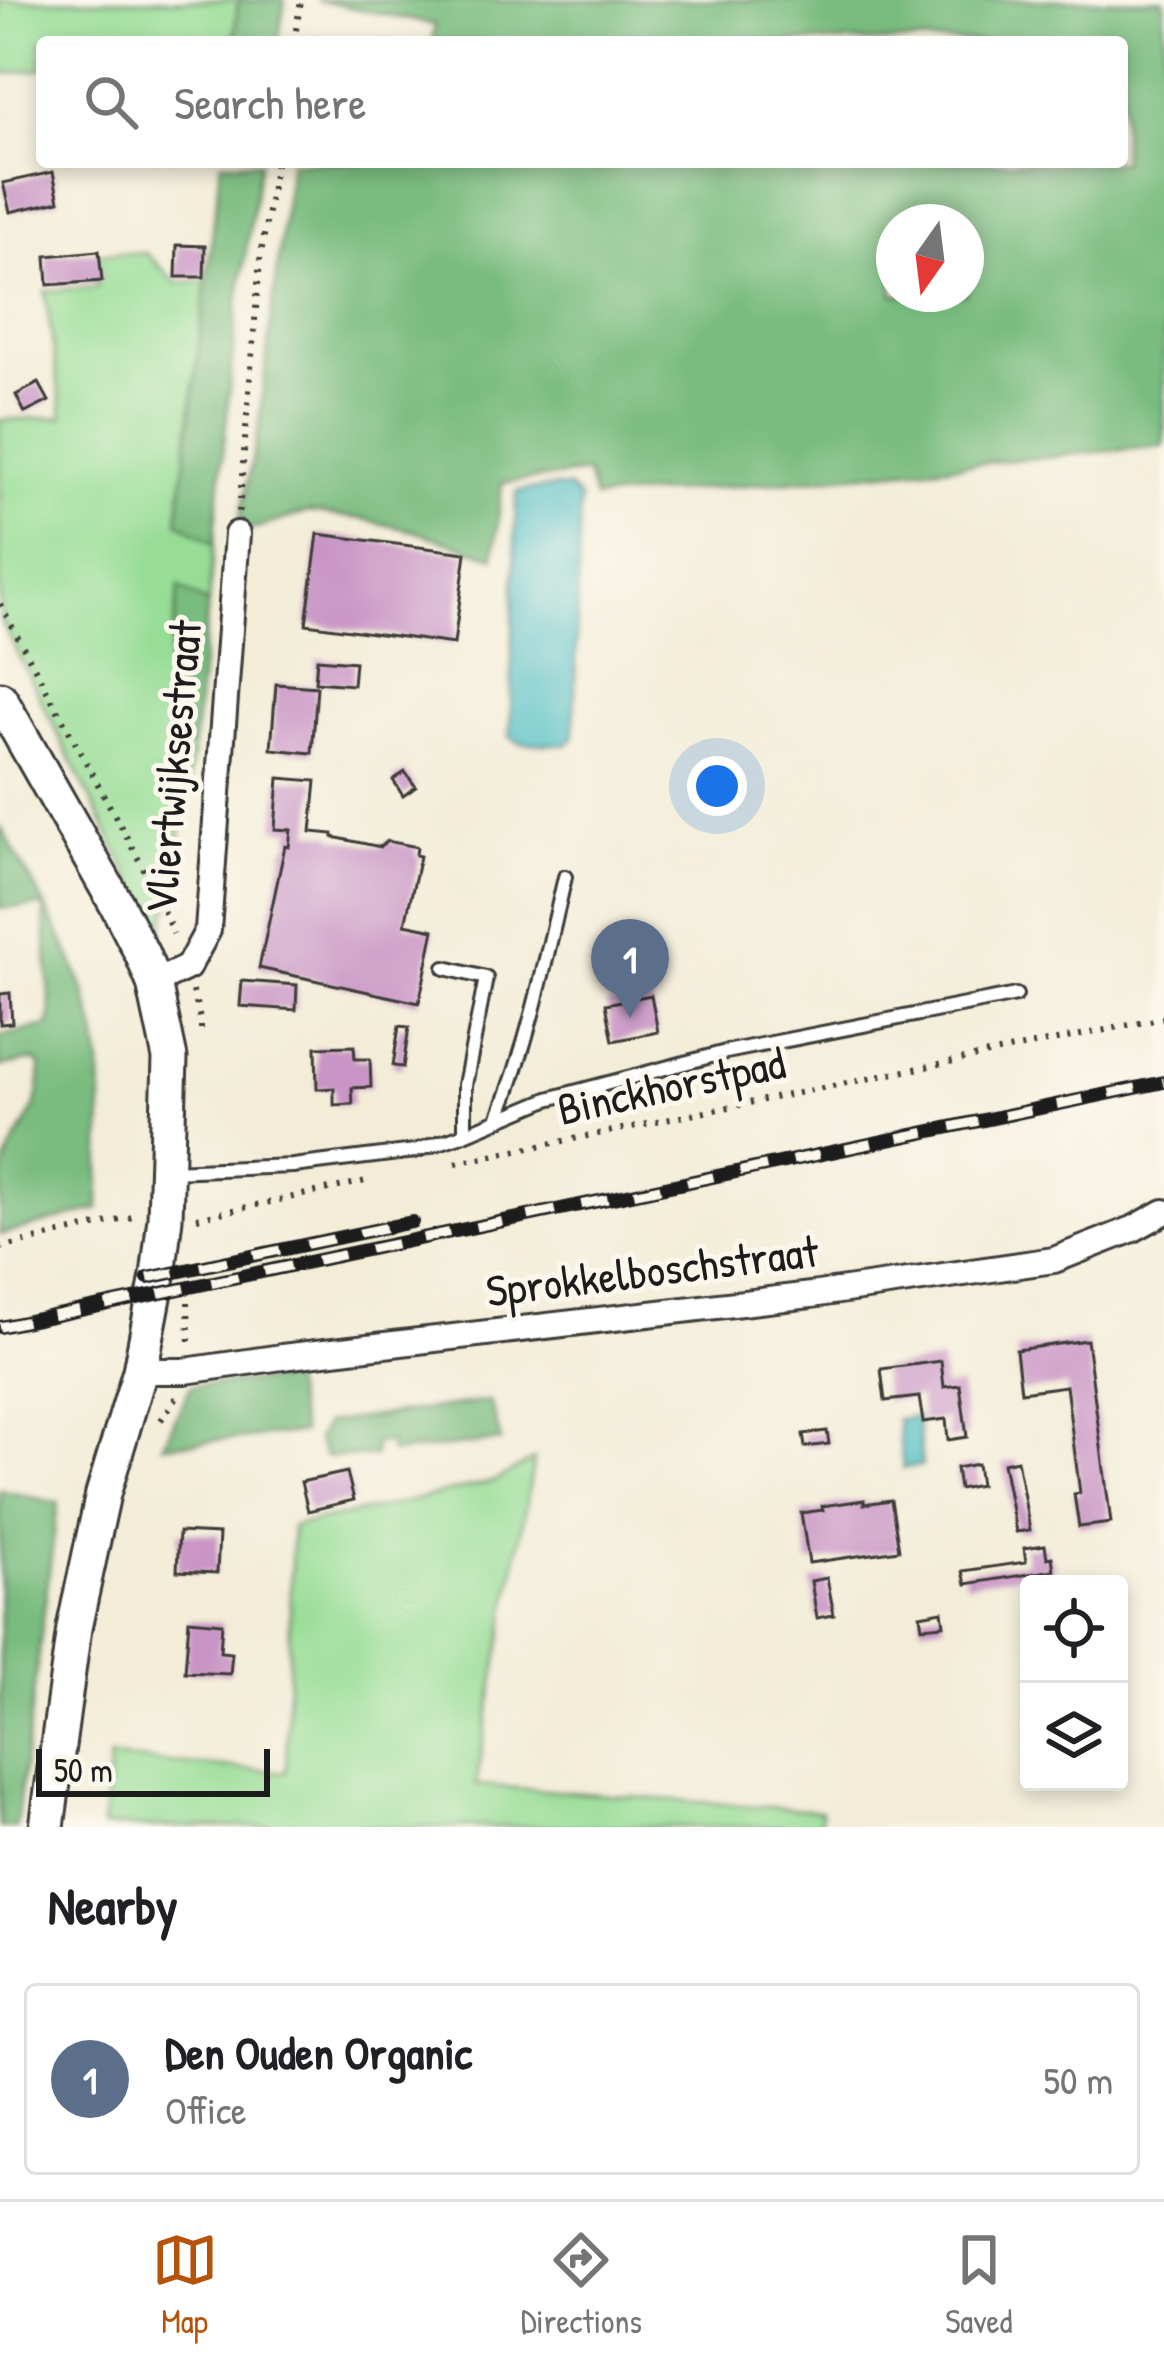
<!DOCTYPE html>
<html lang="en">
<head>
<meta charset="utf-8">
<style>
  :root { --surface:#fff; --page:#f2f2f2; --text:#202124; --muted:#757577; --line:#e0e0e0; --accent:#b45309 }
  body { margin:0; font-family:"Patrick Hand",sans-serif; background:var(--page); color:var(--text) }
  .controls { position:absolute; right:36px; bottom:36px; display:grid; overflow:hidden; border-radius:12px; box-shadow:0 6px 18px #0003 }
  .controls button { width:108px; height:108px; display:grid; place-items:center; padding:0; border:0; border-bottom:3px solid var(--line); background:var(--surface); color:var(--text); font:60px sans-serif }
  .compass { position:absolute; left:876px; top:204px; width:108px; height:108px; border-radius:50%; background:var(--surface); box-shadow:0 6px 18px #0003; rotate:194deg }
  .scale { position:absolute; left:36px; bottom:30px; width:234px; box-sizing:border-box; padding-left:12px; border:6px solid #1c1c1c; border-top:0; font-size:33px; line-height:42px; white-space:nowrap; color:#1c1c1c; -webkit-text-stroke:9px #fbf7ec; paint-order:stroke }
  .you { position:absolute; left:717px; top:786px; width:42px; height:42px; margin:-30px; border:9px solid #fff; border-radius:50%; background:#1a73e8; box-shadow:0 0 0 18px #1a73e833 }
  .badge { display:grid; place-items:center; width:78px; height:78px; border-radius:50%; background:var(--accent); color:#fff; font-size:39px; font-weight:700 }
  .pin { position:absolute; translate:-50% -99px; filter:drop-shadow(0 3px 6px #0008) }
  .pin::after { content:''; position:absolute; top:63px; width:42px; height:36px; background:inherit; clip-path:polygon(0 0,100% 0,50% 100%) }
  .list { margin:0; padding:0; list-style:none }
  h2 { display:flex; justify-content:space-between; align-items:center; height:156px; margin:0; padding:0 48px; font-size:51px }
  h2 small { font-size:39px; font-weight:400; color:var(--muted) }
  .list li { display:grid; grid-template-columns:78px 1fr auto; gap:36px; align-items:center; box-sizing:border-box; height:192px; margin:0 24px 24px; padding:0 24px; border:3px solid var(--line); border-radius:12px }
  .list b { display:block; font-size:45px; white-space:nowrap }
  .list p { margin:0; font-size:39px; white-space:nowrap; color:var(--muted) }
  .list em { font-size:39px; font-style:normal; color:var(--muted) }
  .icon { flex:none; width:66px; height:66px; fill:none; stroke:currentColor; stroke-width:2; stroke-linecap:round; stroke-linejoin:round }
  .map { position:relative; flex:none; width:1164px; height:1827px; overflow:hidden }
  .search { position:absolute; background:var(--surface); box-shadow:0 6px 18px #0003; left:36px; right:36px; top:36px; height:132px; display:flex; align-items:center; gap:30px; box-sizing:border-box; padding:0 42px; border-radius:12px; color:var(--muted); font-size:45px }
  .sheet { height:372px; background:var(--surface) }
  nav { display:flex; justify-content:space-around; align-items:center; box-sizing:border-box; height:168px; border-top:3px solid var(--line); background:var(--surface); font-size:33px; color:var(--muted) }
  nav a { display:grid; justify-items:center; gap:6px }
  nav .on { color:var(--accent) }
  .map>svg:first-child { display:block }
</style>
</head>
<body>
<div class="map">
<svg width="1164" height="1827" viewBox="0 0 1164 1827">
  <rect width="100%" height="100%" fill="#fbf7ec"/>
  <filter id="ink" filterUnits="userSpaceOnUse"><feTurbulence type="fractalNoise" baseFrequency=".00833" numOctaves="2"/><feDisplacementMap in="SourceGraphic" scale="24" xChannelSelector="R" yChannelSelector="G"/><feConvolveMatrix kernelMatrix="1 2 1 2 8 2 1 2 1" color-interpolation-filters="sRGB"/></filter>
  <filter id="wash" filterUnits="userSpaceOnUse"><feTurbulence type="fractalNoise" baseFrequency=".004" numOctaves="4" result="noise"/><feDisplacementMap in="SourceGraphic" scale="48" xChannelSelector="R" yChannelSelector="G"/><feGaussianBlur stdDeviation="2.7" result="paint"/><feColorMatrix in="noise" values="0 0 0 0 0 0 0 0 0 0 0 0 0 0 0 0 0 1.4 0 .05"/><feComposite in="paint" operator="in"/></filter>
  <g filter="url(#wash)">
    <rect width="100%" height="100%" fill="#f3edd8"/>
    <g fill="#97dd96" stroke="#5a7c59" stroke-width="3">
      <path d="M0,0H238L234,42H42V69L0,74Z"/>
      <path d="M95,253H146L177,283L207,281L179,521L214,544L208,604L179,589L169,686L180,735L193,749L172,897L160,936L0,619V420L63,417L45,291L97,287Z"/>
      <path d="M534,1459L476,1785L821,1811L820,1827H102L110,1758L286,1772L292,1526L385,1507L495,1481Z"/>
    </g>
    <g fill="#79bc7f" stroke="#4a6c4e" stroke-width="3" fill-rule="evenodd">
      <path d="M238,0H285L278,42H234Z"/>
      <path d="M316,0H1164V446L594,499L587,473L502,483L494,557L414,531L363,519L308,512L237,534L258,430L290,162H1122V42H432L435,25ZM894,222H966V294H894Z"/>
      <path d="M221,162H260L238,302L214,544L178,521Z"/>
      <path d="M179,587L208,604L193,749C182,737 171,724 169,707C164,671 175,624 179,587Z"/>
      <path d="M0,826C35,890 77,952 94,1025C107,1078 100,1153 99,1209L0,1235C0,1212 0,1188 5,1166C18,1124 43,1117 40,1065L34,1060L0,1067V1036L48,1026L51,1014L44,906L0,908Z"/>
      <path d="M290,1379L302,1433L163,1445L191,1386Z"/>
      <path d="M490,1401L501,1441L392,1453L388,1442L374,1445L375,1456L325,1457L317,1439L326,1423Z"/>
      <path d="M0,1490L58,1503L16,1827H0Z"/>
    </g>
    <g fill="#50bec5" stroke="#366d70" stroke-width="3">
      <path d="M555,487L569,488L580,499L574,736L567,745L520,743L510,737L516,497L517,491Z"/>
      <path d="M917,1417L922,1466L903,1468L897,1419Z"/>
    </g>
    <g id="blocks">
      <g fill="#c995c6">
        <path d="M53,172L59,201L10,212L3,183Z"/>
        <path d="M177,245L205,246L204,277H176Z"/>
        <path d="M99,251L102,281L48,285L46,256Z"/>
        <path d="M39,383L49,401L25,413L16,395Z"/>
        <path d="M318,534L466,553L454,644L306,624Z"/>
        <path d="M317,659L355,662L353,685L315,682Z"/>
        <path d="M276,684L317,687L312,753L271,749Z"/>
        <path d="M405,772L416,787L403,796L393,780Z"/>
        <path d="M279,778L316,781L311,832L333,834V837L380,847L387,841L417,847L416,855L420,856L405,924L434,930L419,1003L259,968L285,846L289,847L291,830L275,829Z"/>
        <path d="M242,981L297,985L296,1010L240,1006Z"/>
        <path d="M10,993L12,1023L0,1024V994Z"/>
        <path d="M651,995L658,1032L613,1041L606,1004Z"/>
        <path d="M399,1026L409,1027L403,1067L393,1066Z"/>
        <path d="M354,1046L355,1059H370L371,1087L352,1088L353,1104L334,1105V1088L317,1089L316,1047Z"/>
        <path d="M1087,1340L1111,1523L1079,1527L1074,1494L1080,1493L1066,1386L1021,1392L1016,1350Z"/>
        <path d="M941,1361L944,1387L960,1385L967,1437L948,1440L946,1419L923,1422L919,1397L885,1401L881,1369Z"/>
        <path d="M827,1431L829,1444L805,1447L803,1434Z"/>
        <path d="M1017,1460L1030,1530L1016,1532L1003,1463Z"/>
        <path d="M977,1464L980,1485L959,1489L956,1468Z"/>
        <path d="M347,1472L354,1500L308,1511L301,1482Z"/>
        <path d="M864,1500V1504L891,1500L899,1550L809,1563L801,1513L823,1510L822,1506Z"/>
        <path d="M179,1532L219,1534L217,1573L177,1571Z"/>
        <path d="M1045,1545L1047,1558L1052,1557L1054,1570L966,1584L963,1571L1026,1562L1024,1548Z"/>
        <path d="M827,1578L834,1615L817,1618L811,1581Z"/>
        <path d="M942,1611L944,1625L922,1627L920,1615Z"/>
        <path d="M189,1620L222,1623L220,1652L232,1653L230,1674L185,1672Z"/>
      </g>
    </g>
  </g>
  <g filter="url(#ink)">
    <use href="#blocks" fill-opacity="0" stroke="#3c3b38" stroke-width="3"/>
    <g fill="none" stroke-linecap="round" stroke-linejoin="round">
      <defs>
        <g id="service">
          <path d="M445,968L486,978L465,1085V1134"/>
          <path d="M498,1119C529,1041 546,959 565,877"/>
          <path d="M170,1171L293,1166L415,1151L465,1134L548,1099L726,1052L1016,995"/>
        </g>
        <g id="minor">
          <path d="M154,983L188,967L208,930L237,534"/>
          <path d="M140,1371H185L282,1357L811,1295L1054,1260L1133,1229L1164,1212"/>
        </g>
        <path id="tertiary" d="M0,699L117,905L142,954L154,983L170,1058L165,1218L158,1276L140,1371L103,1494L74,1628L47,1827"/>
      </defs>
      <use href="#service" stroke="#3c3b38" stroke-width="18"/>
      <use href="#minor" stroke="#3c3b38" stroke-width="30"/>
      <use href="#tertiary" stroke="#3c3b38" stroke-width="39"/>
      <g stroke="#3c3b38" stroke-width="6" stroke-dasharray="3 9" stroke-linecap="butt">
        <path d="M294,42L301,0"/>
        <path d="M239,512L260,260L276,162"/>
        <path d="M0,604L152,884L173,934"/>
        <path d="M193,991L201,1023V1037"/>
        <path d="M456,1163L1164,1018"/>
        <path d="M197,1218L366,1181"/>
        <path d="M0,1248L137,1216"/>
        <path d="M188,1302L189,1343"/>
        <path d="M161,1420L177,1397"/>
      </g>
      <use href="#service" stroke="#fff" stroke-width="12"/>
      <use href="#minor" stroke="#fff" stroke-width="24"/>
      <use href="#tertiary" stroke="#fff" stroke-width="33"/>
      <defs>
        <g id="rail">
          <path d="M148,1278L412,1222"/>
          <path d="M0,1327L1164,1082"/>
        </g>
      </defs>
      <use href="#rail" stroke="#1c1c1c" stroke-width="14"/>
      <use href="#rail" stroke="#fbf7ec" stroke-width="9" stroke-dasharray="27" stroke-linecap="butt"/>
    </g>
  </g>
  <g text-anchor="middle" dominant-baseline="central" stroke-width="10" stroke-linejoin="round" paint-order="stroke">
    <g font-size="45" fill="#1c1c1c" stroke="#fbf7ec">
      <text transform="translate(172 767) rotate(-85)">Vliertwijksestraat</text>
      <text transform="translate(671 1085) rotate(-12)">Binckhorstpad</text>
      <text transform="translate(652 1270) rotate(-7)">Sprokkelboschstraat</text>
    </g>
  </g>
</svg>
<div class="controls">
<button><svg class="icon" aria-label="locate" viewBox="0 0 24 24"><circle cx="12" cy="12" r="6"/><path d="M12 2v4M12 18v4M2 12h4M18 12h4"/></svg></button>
<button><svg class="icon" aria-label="layers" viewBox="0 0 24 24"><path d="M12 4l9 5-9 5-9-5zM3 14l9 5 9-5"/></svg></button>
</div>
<svg class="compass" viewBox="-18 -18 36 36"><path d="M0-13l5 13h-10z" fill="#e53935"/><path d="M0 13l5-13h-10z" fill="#757577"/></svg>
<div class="scale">50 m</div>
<div class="you"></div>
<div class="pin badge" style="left:630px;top:1018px;background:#5c6f8a">1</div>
<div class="search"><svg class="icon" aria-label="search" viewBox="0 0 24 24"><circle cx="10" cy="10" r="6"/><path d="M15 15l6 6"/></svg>Search here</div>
</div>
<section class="sheet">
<h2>Nearby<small></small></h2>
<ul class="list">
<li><span class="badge" style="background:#5c6f8a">1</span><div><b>Den Ouden Organic</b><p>Office</p></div><em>50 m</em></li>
</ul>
</section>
<nav>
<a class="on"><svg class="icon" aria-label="map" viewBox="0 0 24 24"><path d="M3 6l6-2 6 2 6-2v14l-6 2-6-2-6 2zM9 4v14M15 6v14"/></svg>Map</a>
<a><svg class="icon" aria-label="directions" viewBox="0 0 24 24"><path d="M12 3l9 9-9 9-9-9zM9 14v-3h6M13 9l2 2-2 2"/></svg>Directions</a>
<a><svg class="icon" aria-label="saved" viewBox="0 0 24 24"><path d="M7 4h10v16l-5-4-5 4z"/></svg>Saved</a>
</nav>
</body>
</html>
